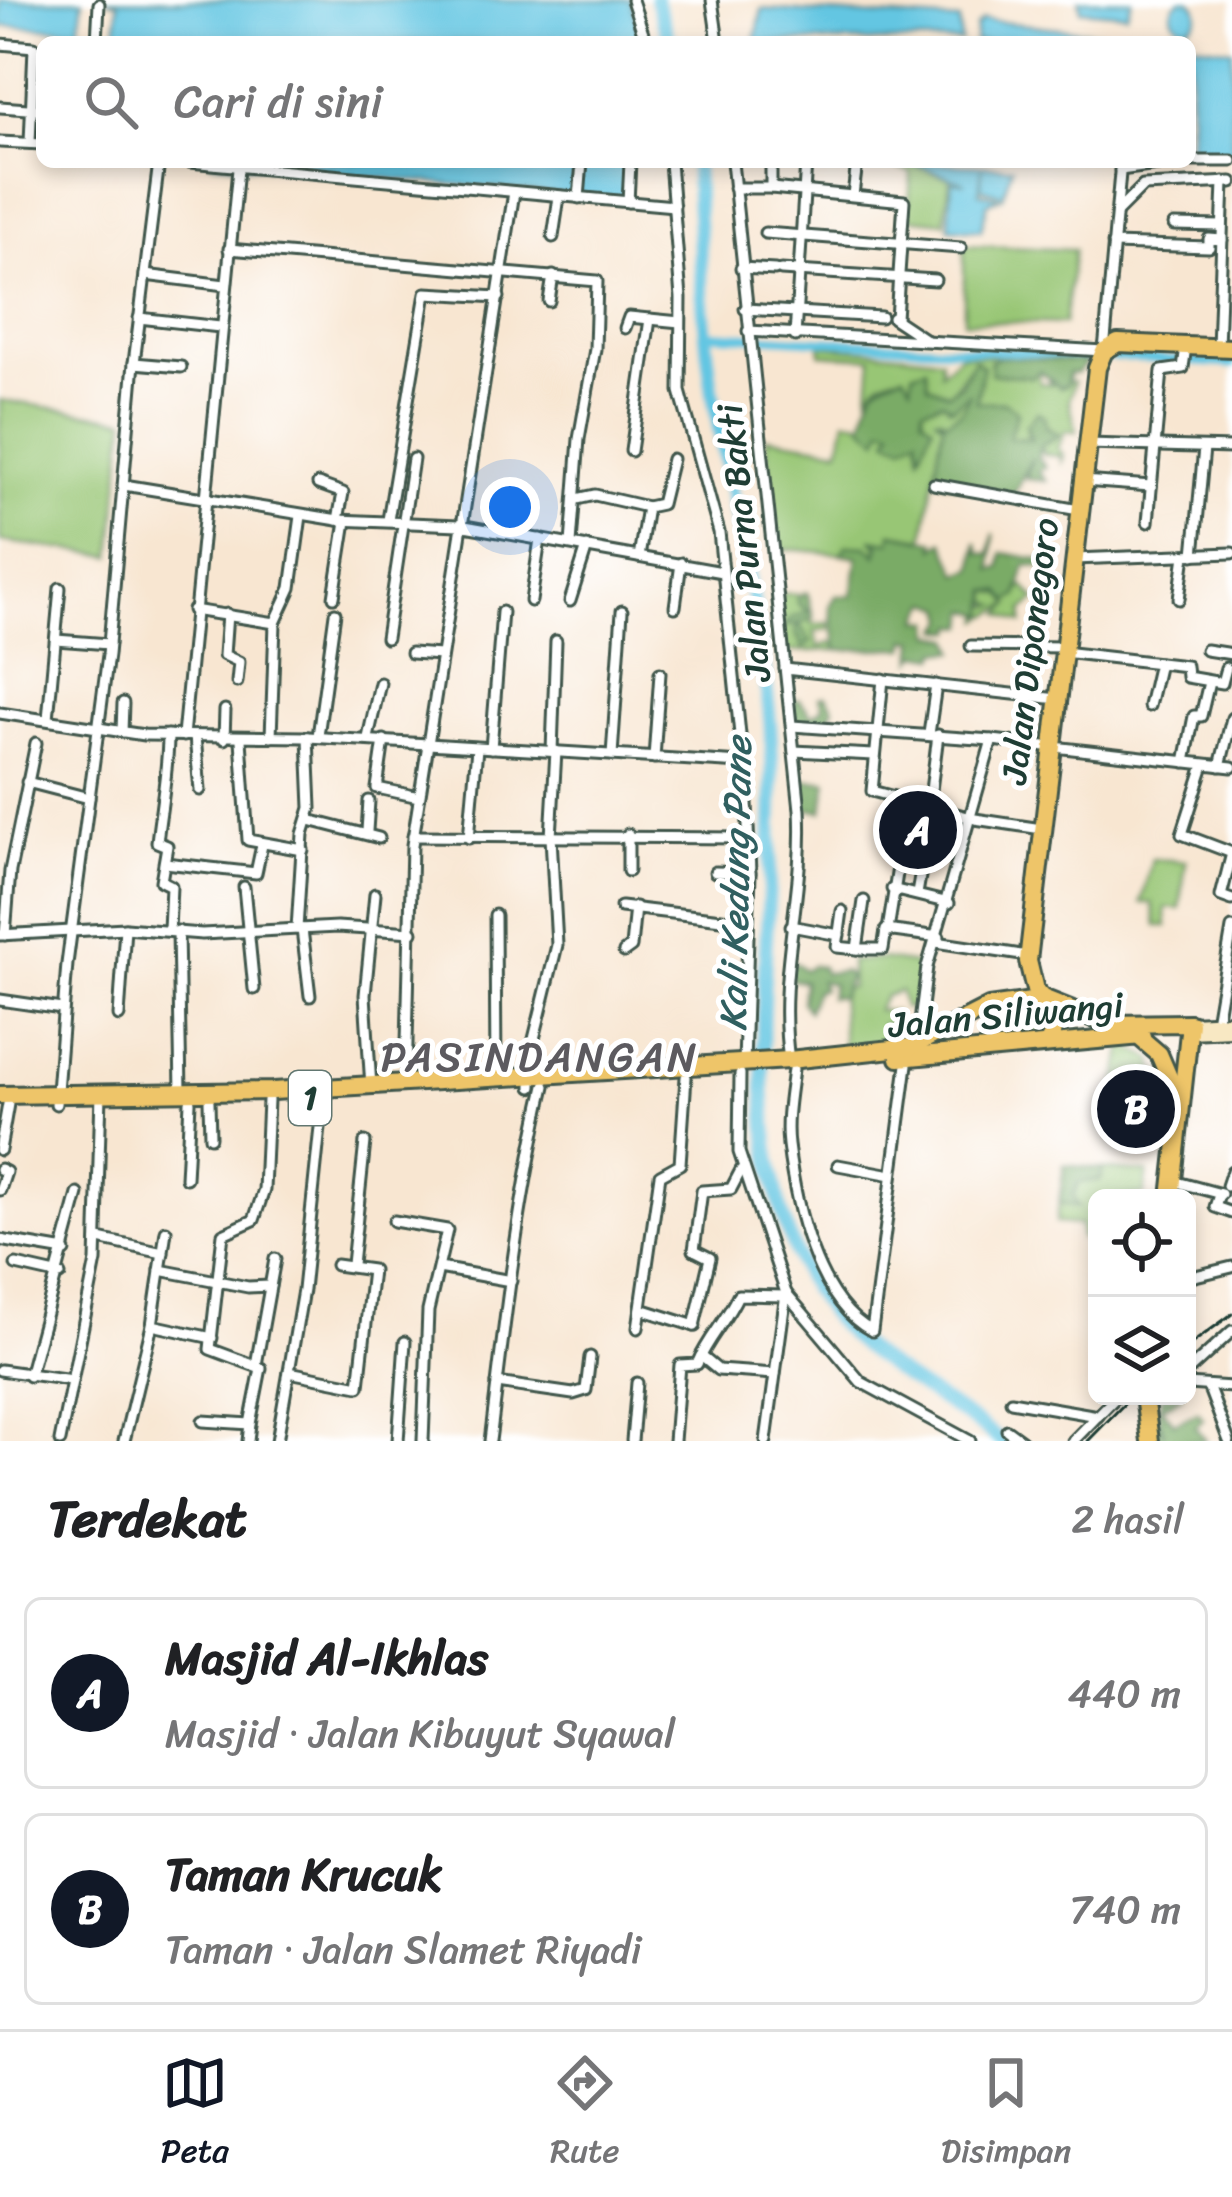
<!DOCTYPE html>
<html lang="id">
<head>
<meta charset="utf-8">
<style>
  :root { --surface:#fff; --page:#f2f2f2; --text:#202124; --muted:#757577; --line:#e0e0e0; --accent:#111827 }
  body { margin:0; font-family:Sriracha,sans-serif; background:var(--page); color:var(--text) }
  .controls { position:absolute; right:36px; bottom:36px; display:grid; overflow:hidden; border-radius:18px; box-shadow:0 6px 18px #0003 }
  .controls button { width:108px; height:108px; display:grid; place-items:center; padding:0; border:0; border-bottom:3px solid var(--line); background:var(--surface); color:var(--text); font:60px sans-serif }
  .you { position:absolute; left:510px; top:507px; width:42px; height:42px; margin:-30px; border:9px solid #fff; border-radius:50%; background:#1a73e8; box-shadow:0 0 0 18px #1a73e833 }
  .badge { display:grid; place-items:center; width:78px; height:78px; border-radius:50%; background:var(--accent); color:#fff; font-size:39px; font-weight:700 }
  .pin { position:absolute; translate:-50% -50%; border:6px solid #fff; box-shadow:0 3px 12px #0006 }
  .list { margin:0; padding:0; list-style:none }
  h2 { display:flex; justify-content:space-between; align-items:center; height:156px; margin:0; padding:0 48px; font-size:51px }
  h2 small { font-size:39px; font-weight:400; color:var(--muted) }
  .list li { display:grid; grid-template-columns:78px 1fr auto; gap:36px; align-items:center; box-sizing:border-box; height:192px; margin:0 24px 24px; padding:0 24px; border:3px solid var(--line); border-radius:18px }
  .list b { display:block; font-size:45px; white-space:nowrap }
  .list p { margin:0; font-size:39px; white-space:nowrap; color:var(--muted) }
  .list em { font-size:39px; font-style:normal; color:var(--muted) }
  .icon { flex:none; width:66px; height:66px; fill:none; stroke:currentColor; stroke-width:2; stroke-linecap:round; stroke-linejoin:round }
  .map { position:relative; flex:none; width:1232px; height:1441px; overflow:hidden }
  .search { position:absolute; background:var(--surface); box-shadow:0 6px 18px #0003; left:36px; right:36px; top:36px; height:132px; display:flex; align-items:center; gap:30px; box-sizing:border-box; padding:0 42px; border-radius:18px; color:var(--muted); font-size:45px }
  .sheet { height:588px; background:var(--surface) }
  nav { display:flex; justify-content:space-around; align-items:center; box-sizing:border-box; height:168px; border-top:3px solid var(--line); background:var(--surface); font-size:33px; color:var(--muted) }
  nav a { display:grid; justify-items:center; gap:6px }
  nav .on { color:var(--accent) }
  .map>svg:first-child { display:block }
</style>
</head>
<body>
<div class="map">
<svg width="1232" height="1441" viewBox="0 0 1232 1441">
  <rect width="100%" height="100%" fill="#fff"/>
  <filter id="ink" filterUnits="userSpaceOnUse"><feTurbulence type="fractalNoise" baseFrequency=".00833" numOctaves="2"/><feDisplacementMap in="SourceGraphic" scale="24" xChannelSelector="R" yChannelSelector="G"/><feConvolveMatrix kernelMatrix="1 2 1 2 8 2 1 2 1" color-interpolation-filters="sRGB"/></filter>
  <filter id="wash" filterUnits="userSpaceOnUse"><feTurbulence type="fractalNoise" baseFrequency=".004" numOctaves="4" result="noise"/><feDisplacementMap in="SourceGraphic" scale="48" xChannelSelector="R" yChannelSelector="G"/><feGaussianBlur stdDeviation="2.7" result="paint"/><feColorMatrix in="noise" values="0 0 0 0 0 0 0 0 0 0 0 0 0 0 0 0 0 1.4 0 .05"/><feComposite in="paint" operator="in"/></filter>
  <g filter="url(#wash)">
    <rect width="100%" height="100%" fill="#f8e6d1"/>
    <g fill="#98c674" stroke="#5c8254" stroke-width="3">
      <path d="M876,162H903L950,178L945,222L908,218L911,172Z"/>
      <path d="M964,245L1074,250L1064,324L964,321Z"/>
      <path d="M820,345L941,358V372L960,354L1001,356L989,363L995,373L1031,377L1039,371L1040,383L1049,384L1050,376L1052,385L1070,372L1068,381L1074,382L1069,401L1077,431H1065L1058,448L1064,456L1062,462L1060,456L1044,454L1040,446L1058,436L1044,423L1027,432L1031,440L1009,438L1007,432L1017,415L1004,402H976L981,381L974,360L950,393L928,385L925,368L915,371L911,385L904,374C887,376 878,381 869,394L872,358L821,354Z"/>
      <path d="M970,393L961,412L946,421L939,416L943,423L924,538L893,533L891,542H876L877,556L870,549L846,546L841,554L777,548L766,437L840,449L846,419L906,431L924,418L923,408L943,401L949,408Z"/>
      <path d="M0,400L126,419L112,556L0,541Z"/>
      <path d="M1024,586L1037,600L1024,610L1023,623L1002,614L1012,603L982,620L986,607L997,605L990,602L989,591L1015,597Z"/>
      <path d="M779,593L808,595L813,624L829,623L830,629L814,631L819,647L833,642L837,650L785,652Z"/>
      <path d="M1152,859L1186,861L1180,909L1166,908L1167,926H1157L1152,903H1141Z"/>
      <path d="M883,959L922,965L912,1008H903L900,991L885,996L877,1010L895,1012V1021L882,1024L890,1031L886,1043L843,1047L840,988L851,987L850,961Z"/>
      <path d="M1044,1008L1052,1019L1046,1034L994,1039L987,1032L990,1015Z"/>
      <path d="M1124,1045L1152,1059L1163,1090L1154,1151L1144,1138L1131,1149L1112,1140L1108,1128Z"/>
      <path d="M1103,1169L1148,1173L1144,1195L1097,1198V1239L1081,1238L1080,1225L1056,1223L1059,1203L1078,1207L1073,1196L1079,1182L1100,1180Z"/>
    </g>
    <g fill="#7aab66" stroke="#4c744d" stroke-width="3">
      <path d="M1001,356L1086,362V364L1077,373H1068L1067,385L1060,388L1040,371L1032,377L991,374L990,360Z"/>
      <path d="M974,359L983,366L976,402H1004L1017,411L1009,438L1031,439L1026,425L1037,412L1044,416L1046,428L1060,434L1040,446L1038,458L1046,467L1038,471L1046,481L1026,479L1032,458L1014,494L934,480L943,423L935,416L946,421L961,412L970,393L952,408L943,401L923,408L922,417L933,425L920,455L918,436L904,445L888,439L893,429L883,427L878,439L863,425C871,392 871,383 904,374L911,385L913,372L926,367L928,385L948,393L961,384Z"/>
      <path d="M892,533L935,541V548L944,541L959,574L974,569L977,542L980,553L990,554L994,533L992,570L1001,568L1003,553L1055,562L1054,569L1026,565L1018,596L1009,601L1001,591H989L987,615L969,610L967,626L956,625L955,631L941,629L948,619L945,607L930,602L920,620L932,621L933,634L952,638L956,651H939L937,657L919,654L914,660L916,640L908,639L906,648L837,650L830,606L836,596H852L858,557L841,554L846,545L867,546L877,555L880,545L871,539L891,542Z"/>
      <path d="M807,593L814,618L799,624L811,642L803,648L795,632L798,624L786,626L791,618L809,612L798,603V596Z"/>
      <path d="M826,696L834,708L827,720L795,722L793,700H800L812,716L823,708L820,697Z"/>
      <path d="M802,780L827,781L823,811L804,809Z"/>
      <path d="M795,962L804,970L812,965L822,967L824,973L844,971L849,976L841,997H829L832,984L820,981L823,989L816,990L808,1011L802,1003L804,981L791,980L788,967Z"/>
      <path d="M1064,1165L1103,1169L1101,1180L1078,1183L1073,1196L1078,1207L1059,1203Z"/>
      <path d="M1162,1396H1184L1162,1407L1174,1423L1198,1412L1203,1419L1196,1427L1206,1441H1158L1150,1410L1164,1435L1158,1411Z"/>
    </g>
    <g fill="#64c6e2" stroke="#42828b" stroke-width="3">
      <circle cx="1185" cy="13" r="13"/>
      <path d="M0,0H83L79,29L0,26Z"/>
      <path d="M106,0H630L643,42H116L118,3Z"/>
      <path d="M1079,0H1132L1127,14L1081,10Z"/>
      <path d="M762,9L959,21L961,42H755Z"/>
      <path d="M983,20L1187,42H975L976,27Z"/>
      <path d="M1190,43L1232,49V154L1190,153Z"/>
      <path d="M209,162H628L626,200Z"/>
      <path d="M910,162L1012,167L1003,195L981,188L982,168L979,192L1000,198L988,203L981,230L949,228L952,181L966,183Z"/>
    </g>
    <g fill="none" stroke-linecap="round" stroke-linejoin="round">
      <path stroke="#64c6e2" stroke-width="9" d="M707,334L1232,364"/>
      <g stroke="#64c6e2" stroke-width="14">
        <path d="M656,0L670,42"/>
        <path d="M695,162C700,249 702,338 718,424C736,522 759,608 769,709C787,890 725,1104 804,1273C842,1355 933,1388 1001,1441"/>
      </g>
    </g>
  </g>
  <g filter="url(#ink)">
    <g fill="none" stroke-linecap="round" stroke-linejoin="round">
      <defs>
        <g id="street">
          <path d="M632,0L646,42"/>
          <path d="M712,0L718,42"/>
          <path d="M97,42L99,4"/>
          <path d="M0,44L34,47L30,143"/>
          <path d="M0,107L42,110"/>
          <path d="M0,142L42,144"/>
          <path d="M1190,161H1232"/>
          <path d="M189,162L674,206"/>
          <path d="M670,162L681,298L680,391L719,532L747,802L750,873L744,1064"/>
          <path d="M732,162L800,810C805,896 776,972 789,1060"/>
          <path d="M1120,170L1180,162"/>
          <path d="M734,188H771V162"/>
          <path d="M771,188L904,201L896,318"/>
          <path d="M853,195L857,162"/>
          <path d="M579,198L582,162"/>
          <path d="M628,202L630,162"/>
          <path d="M1117,212L1143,186L1232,182"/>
          <path d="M1174,225L1222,226"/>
          <path d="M765,233L961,248"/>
          <path d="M553,237L559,197"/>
          <path d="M1113,244L1209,247V239L1222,240"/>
          <path d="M229,249L597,281L595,349L579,439L571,544"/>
          <path d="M741,268L775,270"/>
          <path d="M781,270L935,280"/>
          <path d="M145,275L225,285"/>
          <path d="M549,301L553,276"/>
          <path d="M745,309L881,317"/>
          <path d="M139,318L220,327"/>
          <path d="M893,318L926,340"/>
          <path d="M625,328L629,317L680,322"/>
          <path d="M748,331L1104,351L1121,162"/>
          <path d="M795,336L806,162"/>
          <path d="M1218,347L1224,182"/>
          <path d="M134,363L181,367"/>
          <path d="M1087,444L1232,448"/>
          <path d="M631,451L650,319"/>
          <path d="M1083,481L1151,486"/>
          <path d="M318,484L343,493L338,520"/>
          <path d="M934,484L1079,510"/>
          <path d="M124,485L338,520L459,525L722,572"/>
          <path d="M577,499L595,495L647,507"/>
          <path d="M388,520L426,293L499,297"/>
          <path d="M1148,522L1162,371L1183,368L1186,346"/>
          <path d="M523,536L526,511"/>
          <path d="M1194,555L1204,448"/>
          <path d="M639,557L647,507L661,504L672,459"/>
          <path d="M1074,559L1232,553"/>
          <path d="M334,597L346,521"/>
          <path d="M1179,599L1185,555"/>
          <path d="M531,601L540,539"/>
          <path d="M570,601L587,547"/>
          <path d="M675,607L681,563"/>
          <path d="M193,610L275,623"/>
          <path d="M227,614L224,655L239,662L237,682"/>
          <path d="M386,638L413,459"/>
          <path d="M56,640L109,644"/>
          <path d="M971,646L1064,647"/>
          <path d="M1206,650L1232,654"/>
          <path d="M1063,652L1186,666L1187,677L1222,683L1226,668"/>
          <path d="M411,653L441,655"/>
          <path d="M785,669L1058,699"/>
          <path d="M883,679L872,791L975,819L1042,829"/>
          <path d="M1149,706L1159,663"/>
          <path d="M0,713L144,735L308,737L311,808L303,834L297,929"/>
          <path d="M48,719L60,588"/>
          <path d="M792,726L992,740L1232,767"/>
          <path d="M122,732L123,703"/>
          <path d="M929,734L936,685"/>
          <path d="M168,735C168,773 161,805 157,842L167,846L161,881L171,886L169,930"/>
          <path d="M183,736L238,169"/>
          <path d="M318,736L335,613"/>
          <path d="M195,737L200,790"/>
          <path d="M271,737L275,623L291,588L301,516"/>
          <path d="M308,737L428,744L514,192"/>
          <path d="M368,738L380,683"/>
          <path d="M224,739L225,710"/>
          <path d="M241,740L248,840L303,850"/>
          <path d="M384,740L377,788L419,797"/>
          <path d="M491,748L502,612"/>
          <path d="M552,751L556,641"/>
          <path d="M794,751L874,755"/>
          <path d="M612,755L622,611"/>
          <path d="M654,758L660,673"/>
          <path d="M1185,762L1194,716H1201L1209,682"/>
          <path d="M1204,765L1182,834L1232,853"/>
          <path d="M1220,766L1232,718"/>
          <path d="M27,782L89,798"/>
          <path d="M929,806L938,735"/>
          <path d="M309,820L379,838"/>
          <path d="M367,831L369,801"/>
          <path d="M413,836L749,838"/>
          <path d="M469,838L477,748"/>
          <path d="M1232,853L1221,896L1232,900"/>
          <path d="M165,863L256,873L262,845"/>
          <path d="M628,871V834"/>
          <path d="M715,872L750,873"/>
          <path d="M244,887L254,989"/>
          <path d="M892,889L949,903"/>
          <path d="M917,894L925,847"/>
          <path d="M864,901L857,949H883L886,930L939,937"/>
          <path d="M621,907L747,922"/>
          <path d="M842,911L837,947L857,949"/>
          <path d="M495,915L496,1077"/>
          <path d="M791,926L839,935"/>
          <path d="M302,929L310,996"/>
          <path d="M888,930L903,836"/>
          <path d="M178,931L181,1092"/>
          <path d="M0,935L125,928L202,934L337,927L412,932"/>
          <path d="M5,935L10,871L36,743"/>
          <path d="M936,942L1028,956"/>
          <path d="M624,952L631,947L635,907"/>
          <path d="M0,1000L62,1009"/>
          <path d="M119,1016L125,928"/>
          <path d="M1216,1022L1232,928"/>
          <path d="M917,1046L927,967L992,740"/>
          <path d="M793,1069C790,1094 785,1120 788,1145C795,1203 816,1301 872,1331L908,1057"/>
          <path d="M740,1074L739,1152L786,1293L766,1441"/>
          <path d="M406,1083L412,845L428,744L742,763"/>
          <path d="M371,1087L365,995L375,894"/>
          <path d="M532,1087L533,1043L557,945L551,837L556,751"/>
          <path d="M209,1101L210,1137"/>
          <path d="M56,1104L67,964L108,655L134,363L159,162"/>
          <path d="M0,1150L8,1104"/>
          <path d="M838,1165L892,1175"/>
          <path d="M0,1169L6,1172L0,1190"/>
          <path d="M186,1178L190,1102"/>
          <path d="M1173,1181L1221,1194"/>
          <path d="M1227,1186L1232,1171"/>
          <path d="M1219,1195L1215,1207L1232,1213"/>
          <path d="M394,1221L447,1230L428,1311L423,1441"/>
          <path d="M99,1239L163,1253"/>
          <path d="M0,1240L65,1251"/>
          <path d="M352,1264L365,1142"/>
          <path d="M16,1265L60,1275"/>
          <path d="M439,1268L511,1281"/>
          <path d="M160,1270L248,1287L270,1286"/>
          <path d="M1187,1278L1232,1267"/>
          <path d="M786,1293L861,1382L970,1441"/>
          <path d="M641,1309L695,1326"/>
          <path d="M152,1325L212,1338"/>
          <path d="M694,1326L710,1258L694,1250L702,1191L731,1189L741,1170"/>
          <path d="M638,1328L660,1175L680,1164L686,1077"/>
          <path d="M701,1356L718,1370L775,1374"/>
          <path d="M256,1365L275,1259"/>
          <path d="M0,1370L72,1380"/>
          <path d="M289,1372L359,1386L372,1270L336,1265"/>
          <path d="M1187,1372L1232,1331"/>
          <path d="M29,1376L78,1194"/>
          <path d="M497,1383L573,1394L586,1390L590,1357"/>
          <path d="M1187,1384L1232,1387"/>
          <path d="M1208,1386L1229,1441"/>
          <path d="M1011,1401L1098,1416"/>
          <path d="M1144,1405L1160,1396"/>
          <path d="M203,1421L250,1424L248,1441"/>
          <path d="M250,1424L261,1368L210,1349L223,1234L254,1220L264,1190L268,1100"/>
          <path d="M1007,1430L1022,1441"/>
          <path d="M60,1441L96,1261L101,1094"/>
          <path d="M124,1441L152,1325L166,1231"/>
          <path d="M277,1441L303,1290L324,1089"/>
          <path d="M398,1441L405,1342"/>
          <path d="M490,1441C505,1322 517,1203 545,1086"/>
          <path d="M632,1441L637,1383"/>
          <path d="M674,1441L680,1365L697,1364C709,1337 726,1321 738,1295L785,1296"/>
          <path d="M1073,1441L1117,1396"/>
        </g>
        <g id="secondary">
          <path d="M1190,1023L1232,1021"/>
          <path d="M1189,1032L1232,1030"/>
        </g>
        <g id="highway">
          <path d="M1138,1036L1159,1054L1174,1089"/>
          <path d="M1048,1043L1060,1017L1035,990L1028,961L1097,368L1104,351L1118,343L1232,348"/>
          <path d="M899,1058L1142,1036"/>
          <path d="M0,1095L273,1091L789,1060L911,1047L989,1007L1045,999L1108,1024L1190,1023L1171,1198"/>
          <path d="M1144,1396L1150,1441"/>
        </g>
      </defs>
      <use href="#street" stroke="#40564c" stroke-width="15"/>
      <use href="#secondary" stroke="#40564c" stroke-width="18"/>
      <use href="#highway" stroke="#40564c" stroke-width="22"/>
      <use href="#street" stroke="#fff" stroke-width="9"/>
      <use href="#secondary" stroke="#f8e8c3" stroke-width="12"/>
      <use href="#highway" stroke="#eec569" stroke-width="16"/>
      <g stroke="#1f3d34" stroke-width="3">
        <path d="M1187,1347L1232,1314"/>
        <path d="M1088,1441L1132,1396"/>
      </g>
    </g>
  </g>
  <g text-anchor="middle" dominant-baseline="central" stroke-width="10" stroke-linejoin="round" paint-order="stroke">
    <rect fill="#fff" stroke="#627771" stroke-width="3" x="289" y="1071" width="42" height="54" rx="9"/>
    <g font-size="33" font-weight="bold" fill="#1f3d34">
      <text x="310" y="1098">1</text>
    </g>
    <g font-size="36" fill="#1f3d34" stroke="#fff">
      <text transform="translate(744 543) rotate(-96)">Jalan Purna Bakti</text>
      <text transform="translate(1030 651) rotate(-83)">Jalan Diponegoro</text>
      <text transform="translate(1006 1015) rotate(-5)">Jalan Siliwangi</text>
    </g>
    <g font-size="39" font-style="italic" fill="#305f60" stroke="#fff">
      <text transform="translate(735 884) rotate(-89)">Kali Kedung Pane</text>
    </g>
    <g font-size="42" letter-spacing="3" fill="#5c5a5f" stroke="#fff">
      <text x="540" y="1057">PASINDANGAN</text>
    </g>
  </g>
</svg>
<div class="controls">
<button><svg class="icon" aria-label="locate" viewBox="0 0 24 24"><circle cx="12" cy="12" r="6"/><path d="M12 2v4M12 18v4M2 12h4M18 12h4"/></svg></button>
<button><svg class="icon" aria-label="layers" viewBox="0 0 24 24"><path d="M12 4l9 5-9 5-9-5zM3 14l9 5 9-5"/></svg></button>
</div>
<div class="you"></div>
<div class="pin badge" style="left:918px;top:830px">A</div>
<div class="pin badge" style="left:1136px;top:1109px">B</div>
<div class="search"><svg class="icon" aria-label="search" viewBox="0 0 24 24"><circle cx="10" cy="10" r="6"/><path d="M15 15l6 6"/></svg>Cari di sini</div>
</div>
<section class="sheet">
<h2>Terdekat<small>2 hasil</small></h2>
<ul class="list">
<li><span class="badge">A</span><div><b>Masjid Al-Ikhlas</b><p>Masjid · Jalan Kibuyut Syawal</p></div><em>440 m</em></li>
<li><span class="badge">B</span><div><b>Taman Krucuk</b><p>Taman · Jalan Slamet Riyadi</p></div><em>740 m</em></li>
</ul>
</section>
<nav>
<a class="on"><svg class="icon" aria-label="map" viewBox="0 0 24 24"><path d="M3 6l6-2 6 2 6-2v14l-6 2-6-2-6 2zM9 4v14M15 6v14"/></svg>Peta</a>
<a><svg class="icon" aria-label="directions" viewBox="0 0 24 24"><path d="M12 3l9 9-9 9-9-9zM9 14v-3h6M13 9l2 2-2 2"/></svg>Rute</a>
<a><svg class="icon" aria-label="saved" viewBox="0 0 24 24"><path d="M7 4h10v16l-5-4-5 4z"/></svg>Disimpan</a>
</nav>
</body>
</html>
